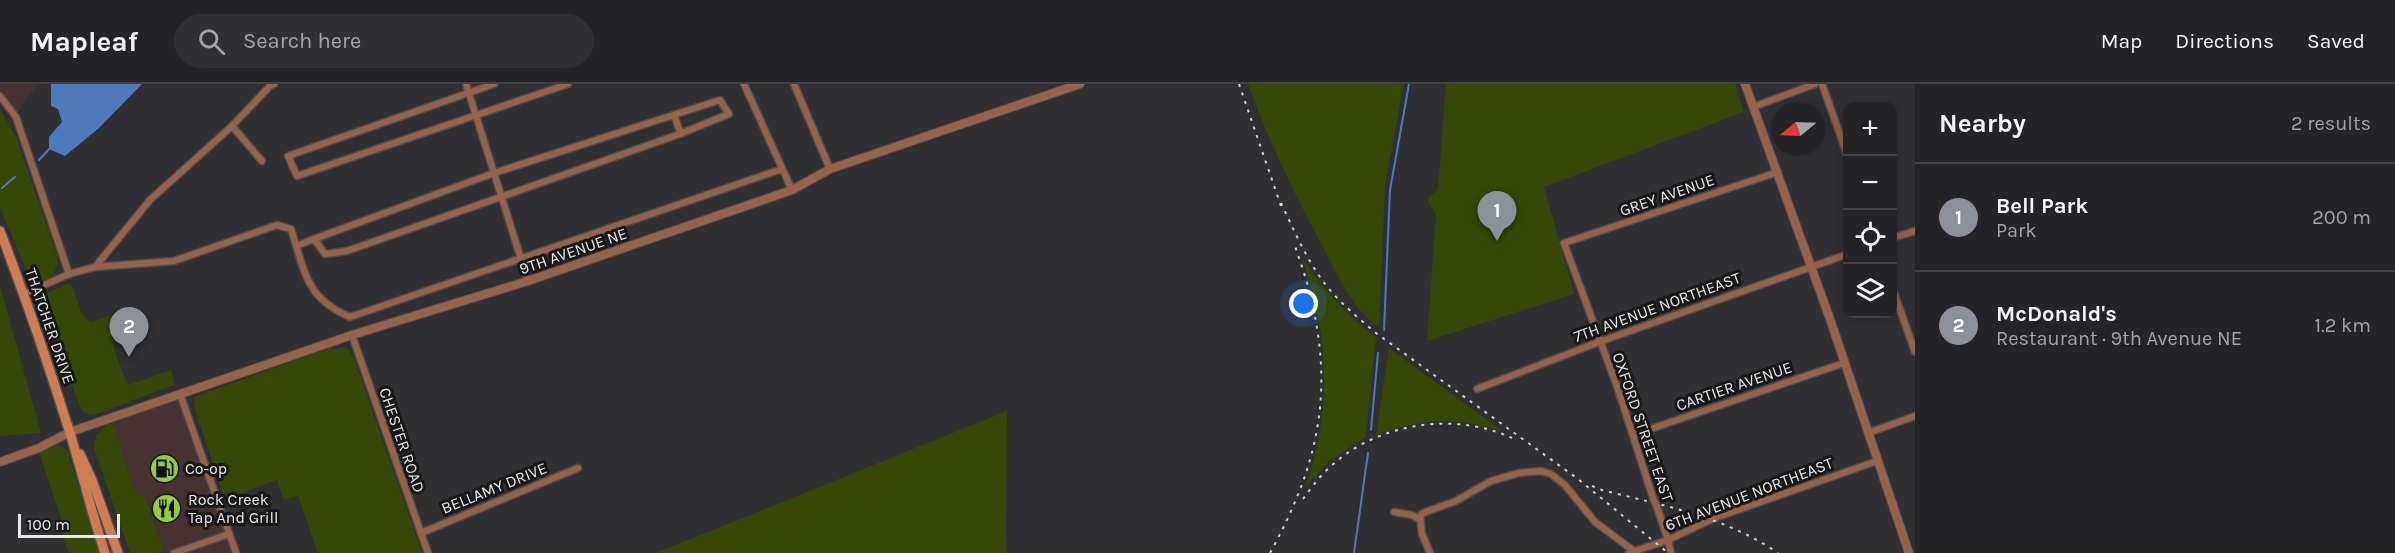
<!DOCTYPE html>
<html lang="en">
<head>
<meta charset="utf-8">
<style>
  :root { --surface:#242426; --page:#303032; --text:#f1f3f6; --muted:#a3a4a7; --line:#414143; --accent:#8c9099 }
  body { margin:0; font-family:Karla,sans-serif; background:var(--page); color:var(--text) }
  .controls { position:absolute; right:18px; top:18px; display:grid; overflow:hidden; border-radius:12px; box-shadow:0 3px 15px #0003 }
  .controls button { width:54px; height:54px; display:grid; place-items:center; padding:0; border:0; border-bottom:2px solid var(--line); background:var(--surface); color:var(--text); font:30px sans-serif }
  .compass { position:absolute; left:1771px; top:18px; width:54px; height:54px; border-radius:50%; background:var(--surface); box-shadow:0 3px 15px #0003; rotate:251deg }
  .scale { position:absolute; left:18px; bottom:15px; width:102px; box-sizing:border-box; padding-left:6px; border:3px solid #e8e7e9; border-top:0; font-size:16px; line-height:21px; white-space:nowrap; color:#e8e7e9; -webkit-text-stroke:4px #181819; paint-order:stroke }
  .you { position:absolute; left:1304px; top:220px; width:21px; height:21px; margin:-15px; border:4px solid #fff; border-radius:50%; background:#1a73e8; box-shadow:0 0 0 9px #1a73e833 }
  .badge { display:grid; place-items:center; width:39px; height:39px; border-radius:50%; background:var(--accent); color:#fff; font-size:20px; font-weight:700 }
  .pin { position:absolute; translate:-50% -50px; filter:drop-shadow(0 2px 3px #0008) }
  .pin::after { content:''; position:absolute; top:32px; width:21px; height:18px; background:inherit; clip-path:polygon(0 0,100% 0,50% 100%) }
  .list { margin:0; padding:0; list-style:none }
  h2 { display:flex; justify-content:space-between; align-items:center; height:78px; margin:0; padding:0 24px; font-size:26px }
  h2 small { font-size:20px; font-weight:400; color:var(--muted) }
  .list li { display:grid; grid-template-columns:39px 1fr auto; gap:18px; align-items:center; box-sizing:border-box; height:108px; padding:0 24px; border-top:2px solid var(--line) }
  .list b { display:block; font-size:22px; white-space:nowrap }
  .list p { margin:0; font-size:20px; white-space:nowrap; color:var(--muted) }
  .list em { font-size:20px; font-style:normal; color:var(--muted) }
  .icon { flex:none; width:33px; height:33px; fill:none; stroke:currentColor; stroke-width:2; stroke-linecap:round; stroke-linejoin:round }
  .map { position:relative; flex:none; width:1915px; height:469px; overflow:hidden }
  header { display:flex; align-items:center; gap:36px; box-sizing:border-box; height:84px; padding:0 30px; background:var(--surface); border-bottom:2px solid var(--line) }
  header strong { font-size:28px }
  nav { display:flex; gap:33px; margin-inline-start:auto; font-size:21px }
  .search { width:420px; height:54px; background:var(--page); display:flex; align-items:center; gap:15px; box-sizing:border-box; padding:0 21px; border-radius:33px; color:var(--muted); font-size:22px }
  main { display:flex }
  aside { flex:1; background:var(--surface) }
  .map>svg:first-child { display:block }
</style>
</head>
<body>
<header>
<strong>Mapleaf</strong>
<div class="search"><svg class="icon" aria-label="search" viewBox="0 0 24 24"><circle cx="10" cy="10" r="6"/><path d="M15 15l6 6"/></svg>Search here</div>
<nav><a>Map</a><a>Directions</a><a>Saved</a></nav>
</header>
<main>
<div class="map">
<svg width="1915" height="469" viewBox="0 0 1915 469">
  <rect width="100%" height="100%" fill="#303033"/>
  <g fill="#463230">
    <path d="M0,0H38L22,20L16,32L0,11Z"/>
    <path d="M180,310L236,469H165L146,411L140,412L134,406L111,334Z"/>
  </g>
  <g fill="#364807">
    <path d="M1248,0H1404L1385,101L1379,243C1354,227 1340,195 1326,169C1296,114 1269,58 1248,0Z"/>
    <path d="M1446,0H1735L1744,28L1544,103L1574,210L1427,257L1436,130L1428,119L1429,113L1438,105Z"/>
    <path d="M0,25L16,53L58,174C59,190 44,202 30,194L0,124Z"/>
    <path d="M1302,173C1324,206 1345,229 1376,254L1366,353L1328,378L1306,402C1324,349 1329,294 1319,239C1315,217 1308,195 1302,173Z"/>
    <path d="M69,199L72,202L82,230L90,238L116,230C105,254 119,278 128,301L171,286L174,301L97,330L89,331L82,327L42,223L46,210Z"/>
    <path d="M0,202L41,349L0,352Z"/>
    <path d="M346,263L354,274L422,469H318L298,412L284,416L277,396L225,415L195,326L194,313L329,264L335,265Z"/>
    <path d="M1389,264L1502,347C1450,333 1427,334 1376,351Z"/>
    <path d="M1007,327L1006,469H656Z"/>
    <path d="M108,340H112L115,345L134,406L140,412L145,411L164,467L157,469H130L94,364L96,351Z"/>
    <path d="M58,361L67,366L87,429L103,469H69L62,451L65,446L39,368Z"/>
  </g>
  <path fill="#4e79bb" d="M51,0H142L99,44L65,72L49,65V53L62,38L58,25L51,22Z"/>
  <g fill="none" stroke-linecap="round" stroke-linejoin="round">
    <g stroke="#4e79bb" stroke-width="2">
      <path d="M39,76L49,65"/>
      <path d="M2,104L15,93"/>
      <path d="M1384,246L1390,106L1409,0"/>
      <path d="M1371,346L1378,269"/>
      <path d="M1354,469L1368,369"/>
    </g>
    <defs>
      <g id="minor">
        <path d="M466,0L528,197"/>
        <path d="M494,0L288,72L297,92L568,0"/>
        <path d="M744,0L792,106"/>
        <path d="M794,0L830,85"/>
        <path d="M1822,0L1848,73"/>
        <path d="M0,12L16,33L69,190"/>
        <path d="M1753,23L1815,0"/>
        <path d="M674,31L681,50"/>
        <path d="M232,42L262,77"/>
        <path d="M1892,154L1915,147"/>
        <path d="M296,162L314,155L494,89L720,16L729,30L677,51L347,167L325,170L314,155"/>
        <path d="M95,183L150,116L232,42L270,2L274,0"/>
        <path d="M1892,203L1915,268"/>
        <path d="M24,210L69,190L95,183L174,177L277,141L291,145C305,187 305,214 350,233L782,85"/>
        <path d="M352,251L428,469"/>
        <path d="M1477,305L1599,258L1848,170"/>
        <path d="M180,310L236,469"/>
        <path d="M1868,349L1915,332"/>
        <path d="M1633,351L1844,279"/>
        <path d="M1653,414L1618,305L1564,159L1778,88"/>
        <path d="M1657,423L1668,456L1671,469"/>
        <path d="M1394,428L1412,431L1419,435"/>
        <path d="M421,449L578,384"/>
        <path d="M174,469L229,450"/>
        <path d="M1430,469L1422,450L1420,432L1423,429L1456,417L1491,397L1519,389L1541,387L1551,390L1565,401L1595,438L1634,467"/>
        <path d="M1629,469L1668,456L1712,435L1877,377"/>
      </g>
      <g id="tertiary">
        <path d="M1745,0L1830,235L1909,469"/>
        <path d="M0,378L39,364L70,348L352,251L528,197L792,106L830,85L1080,0"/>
      </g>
      <g id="secondary">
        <path d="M0,147C25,212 48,279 69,346C82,387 91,428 105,469"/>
        <path d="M80,370L92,396L118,469"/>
      </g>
    </defs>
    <use href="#minor" stroke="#4d4d50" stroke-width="9"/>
    <use href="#tertiary" stroke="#4d4d50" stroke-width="10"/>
    <use href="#secondary" stroke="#4d4d50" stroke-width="12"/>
    <use href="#minor" stroke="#966248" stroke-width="6"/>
    <use href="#tertiary" stroke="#966248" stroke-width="8"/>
    <use href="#secondary" stroke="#cf7c52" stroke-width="9"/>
    <g stroke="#d3d2d4" stroke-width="2" stroke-dasharray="3 6" stroke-linecap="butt">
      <path d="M1239,0L1282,125"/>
      <path d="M1281,119C1293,144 1304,170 1320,193C1335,215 1356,232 1376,249L1578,395L1668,469"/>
      <path d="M1592,402L1602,406C1664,422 1724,432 1778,469"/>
      <path d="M1303,415C1311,404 1319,393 1330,383C1377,339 1454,327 1512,354"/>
      <path d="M1270,469C1314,389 1333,319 1314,228C1310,205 1302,183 1295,162"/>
    </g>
    <defs>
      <path id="minor-bridge" d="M1653,414L1657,423"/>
    </defs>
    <use href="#minor-bridge" stroke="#4d4d50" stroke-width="9" stroke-linecap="butt"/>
    <use href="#minor-bridge" stroke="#966248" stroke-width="6"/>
  </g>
  <defs>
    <symbol id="fuel-disc" viewBox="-11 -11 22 22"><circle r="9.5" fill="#90cd41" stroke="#181819"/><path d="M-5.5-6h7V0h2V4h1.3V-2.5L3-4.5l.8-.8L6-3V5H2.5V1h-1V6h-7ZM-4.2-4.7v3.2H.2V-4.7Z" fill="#111"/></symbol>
    <symbol id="restaurant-disc" viewBox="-11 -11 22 22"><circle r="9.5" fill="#90cd41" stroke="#181819"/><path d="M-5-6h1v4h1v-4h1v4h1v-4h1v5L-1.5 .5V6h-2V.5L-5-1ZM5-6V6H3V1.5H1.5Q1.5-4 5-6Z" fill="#111"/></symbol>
  </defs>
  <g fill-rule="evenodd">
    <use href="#fuel-disc" x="148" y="368" width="33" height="33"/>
    <use href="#restaurant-disc" x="150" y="408" width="33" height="33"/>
  </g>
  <g text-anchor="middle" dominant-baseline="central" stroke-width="6" stroke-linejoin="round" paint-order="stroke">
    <g font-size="16" fill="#e8e7e9" stroke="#181819">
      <text transform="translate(1667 111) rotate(-19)">GREY AVENUE</text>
      <text transform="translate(573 167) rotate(-19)">9TH AVENUE NE</text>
      <text transform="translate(1657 223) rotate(-20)">7TH AVENUE NORTHEAST</text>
      <text transform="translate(50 242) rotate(71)">THATCHER DRIVE</text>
      <text transform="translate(1734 302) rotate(-19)">CARTIER AVENUE</text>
      <text transform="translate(1643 343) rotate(71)">OXFORD STREET EAST</text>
      <text transform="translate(402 356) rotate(71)">CHESTER ROAD</text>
      <text transform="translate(494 404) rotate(-22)">BELLAMY DRIVE</text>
      <text transform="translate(1749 410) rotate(-21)">6TH AVENUE NORTHEAST</text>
    </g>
    <g font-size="16" fill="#e8e7e9" stroke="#181819" text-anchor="start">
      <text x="185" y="384">Co-op</text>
      <text x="188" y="415">Rock Creek<tspan x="188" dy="18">Tap And Grill</tspan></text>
    </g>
  </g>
</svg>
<div class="controls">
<button>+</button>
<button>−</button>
<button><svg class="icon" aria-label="locate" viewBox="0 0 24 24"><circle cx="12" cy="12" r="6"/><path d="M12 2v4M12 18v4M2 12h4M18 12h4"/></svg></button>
<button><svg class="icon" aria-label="layers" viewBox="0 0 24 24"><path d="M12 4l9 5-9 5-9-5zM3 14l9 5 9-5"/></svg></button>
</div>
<svg class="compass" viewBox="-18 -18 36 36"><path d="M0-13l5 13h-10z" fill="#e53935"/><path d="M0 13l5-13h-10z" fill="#a3a4a7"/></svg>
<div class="scale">100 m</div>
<div class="you"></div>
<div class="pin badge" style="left:1497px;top:157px">1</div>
<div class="pin badge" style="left:129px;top:273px">2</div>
</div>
<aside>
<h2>Nearby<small>2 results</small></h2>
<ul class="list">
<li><span class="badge">1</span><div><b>Bell Park</b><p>Park</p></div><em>200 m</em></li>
<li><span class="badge">2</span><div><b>McDonald's</b><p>Restaurant · 9th Avenue NE</p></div><em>1.2 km</em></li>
</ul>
</aside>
</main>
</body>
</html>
